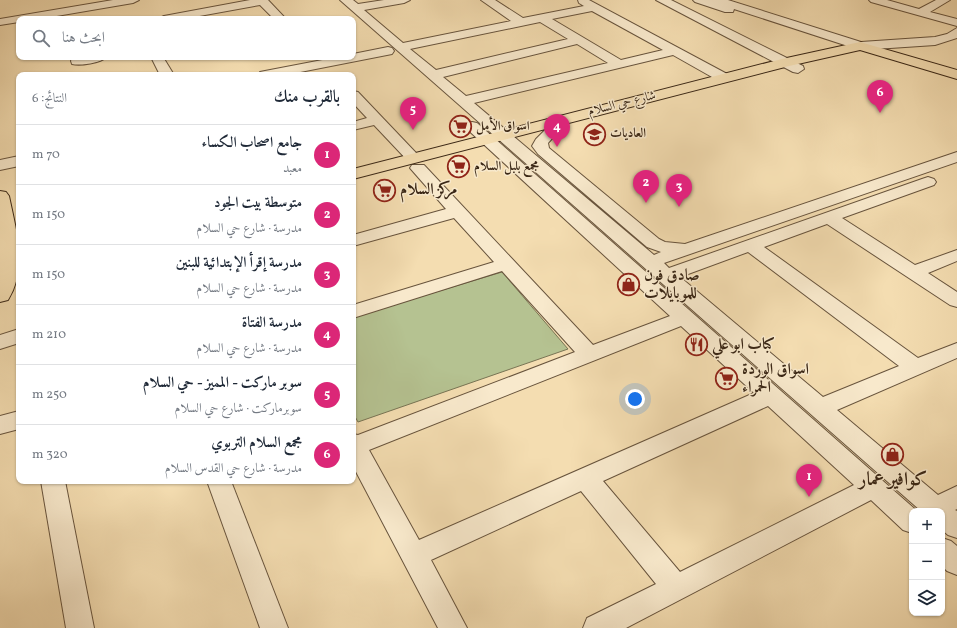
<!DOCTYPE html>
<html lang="ar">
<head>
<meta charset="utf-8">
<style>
  :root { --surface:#fff; --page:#f2f2f3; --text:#1f2937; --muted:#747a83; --line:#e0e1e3; --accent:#db2777 }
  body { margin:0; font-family:Vollkorn,Amiri,serif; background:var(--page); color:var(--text); direction:rtl }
  .controls { position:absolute; right:12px; bottom:12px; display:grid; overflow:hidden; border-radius:8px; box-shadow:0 1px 3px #0004 }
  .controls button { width:36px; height:36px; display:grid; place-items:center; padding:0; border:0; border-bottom:1px solid var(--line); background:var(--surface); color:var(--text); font:20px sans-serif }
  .you { position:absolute; left:635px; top:399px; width:14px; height:14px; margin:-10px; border:3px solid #fff; border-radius:50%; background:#1a73e8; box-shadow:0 0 0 6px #1a73e833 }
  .badge { display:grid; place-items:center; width:26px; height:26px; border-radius:50%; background:var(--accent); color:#fff; font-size:13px; font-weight:700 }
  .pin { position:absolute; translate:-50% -33px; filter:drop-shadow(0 1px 2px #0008) }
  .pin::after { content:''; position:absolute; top:21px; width:14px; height:12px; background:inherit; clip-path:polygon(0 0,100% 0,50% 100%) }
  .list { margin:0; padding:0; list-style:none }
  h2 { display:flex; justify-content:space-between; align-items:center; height:52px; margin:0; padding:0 16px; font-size:17px }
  h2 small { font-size:13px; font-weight:400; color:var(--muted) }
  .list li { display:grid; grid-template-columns:26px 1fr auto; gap:12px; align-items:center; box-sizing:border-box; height:60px; padding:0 16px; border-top:1px solid var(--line) }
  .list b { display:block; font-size:15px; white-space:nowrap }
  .list p { margin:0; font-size:13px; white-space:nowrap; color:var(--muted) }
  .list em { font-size:13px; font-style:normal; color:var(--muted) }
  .icon { flex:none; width:22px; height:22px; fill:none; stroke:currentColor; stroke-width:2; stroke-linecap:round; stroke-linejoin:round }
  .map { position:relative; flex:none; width:957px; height:628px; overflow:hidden; direction:ltr }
  .search { position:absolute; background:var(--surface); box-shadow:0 1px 3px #0004; left:16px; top:16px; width:340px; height:44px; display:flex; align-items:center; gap:10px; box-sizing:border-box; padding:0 14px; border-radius:8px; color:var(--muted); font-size:15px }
  .panel { position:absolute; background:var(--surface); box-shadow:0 1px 3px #0004; left:16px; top:72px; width:340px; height:412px; border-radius:8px; direction:rtl }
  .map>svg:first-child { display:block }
</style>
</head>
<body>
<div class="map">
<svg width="957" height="628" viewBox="0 0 957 628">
  <rect width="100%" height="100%" fill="#f4ddb1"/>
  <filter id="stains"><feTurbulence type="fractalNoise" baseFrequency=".005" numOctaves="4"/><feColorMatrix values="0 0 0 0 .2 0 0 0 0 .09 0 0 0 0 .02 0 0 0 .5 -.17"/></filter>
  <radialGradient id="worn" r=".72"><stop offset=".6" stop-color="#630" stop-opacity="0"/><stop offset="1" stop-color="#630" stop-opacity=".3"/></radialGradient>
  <path fill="#b5c291" stroke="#787454" d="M502,272L568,349L358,422L353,413V317Z"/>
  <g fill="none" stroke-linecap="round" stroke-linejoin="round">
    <defs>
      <g id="minor">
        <path d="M113,0H139L133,3L39,19H19V22L0,25V19Z"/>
        <path d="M250,0H268L286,19H274L260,5L183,19H158L164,16Z"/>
        <path d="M340,0H353L358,4L384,0H410L404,3L364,10L403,43L511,21L481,0H495L523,18L584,6L579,3L578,0H589L729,75L731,78L729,81H719L673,55L474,103L654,255L661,252L647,247L538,154L532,146L536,139L545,130H555L557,133L548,143L549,148L659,239L665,242L685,244L957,152V162L664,263L669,268L922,179L928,177L934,179L936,182L934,185L842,218L915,265L957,250V261L928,273L957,292V307L950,305L827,224L764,247L918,358L957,343V358L837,410L938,495L957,486V509L955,510L957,511V538L948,535L942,530V511H921ZM592,11L663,50L621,60L552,19ZM540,22L568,39L436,70L410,49ZM577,44L608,63L466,96L443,77ZM748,252L899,366L823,397L680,277Z"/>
        <path d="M656,0H671L803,66L804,69L798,73L793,72Z"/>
        <path d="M693,0H728L861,42L935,37L947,34L957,28V38L935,45L860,50L734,9L733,12H725L695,2Z"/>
        <path d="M869,0H887L919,9L936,0H950L930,12L957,19V26L871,2Z"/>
        <path d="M388,47L392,48L394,51L392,54L285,75H258L260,72L265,71L338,57H353V54Z"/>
        <path d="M78,57H106C101,63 80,66 72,64L71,61L72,58Z"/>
        <path d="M151,57H163L174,75H160Z"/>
        <path d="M353,91L358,92L418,155L421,158L418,161H408L374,125L353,130V122L367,118L353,103Z"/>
        <path d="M472,122L477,123L917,511H912V533L903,530L871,500L626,628H583L587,618L656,584L581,491L431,560L467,628H438L353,466V434L358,435L575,352L502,271L353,318V305L494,262L454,218L353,246V235L446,209L410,168L412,165H424L593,345L670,316L467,129L465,126L467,123ZM681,326L754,393L419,540L369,450ZM768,406L854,485L680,572L603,481Z"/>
        <path d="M19,156V166L0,170V160Z"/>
        <path d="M19,329V343L0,349V335Z"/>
        <path d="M19,411V429L0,434V416Z"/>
        <path d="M41,481H65L94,628H66Z"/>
        <path d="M207,481H231L288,628H260Z"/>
        <path d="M942,538L951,541L957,546V575L947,571L942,566Z"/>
      </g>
      <g id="major">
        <path d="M860,42L957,70V79L860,50L789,66L353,179V169L782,59Z"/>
        <path d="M0,191L6,192L9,196C16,230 28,268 8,300L0,302Z"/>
      </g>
    </defs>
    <use href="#minor" stroke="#68543d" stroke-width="2"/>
    <use href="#major" stroke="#3a2716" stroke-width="2"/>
    <use href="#minor" fill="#f8e9cc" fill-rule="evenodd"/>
    <use href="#major" fill="#f4ddb1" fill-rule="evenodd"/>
  </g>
  <defs>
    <symbol id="supermarket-ring" viewBox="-11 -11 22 22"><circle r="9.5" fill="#f8e9cc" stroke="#8f2418" stroke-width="1.5"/><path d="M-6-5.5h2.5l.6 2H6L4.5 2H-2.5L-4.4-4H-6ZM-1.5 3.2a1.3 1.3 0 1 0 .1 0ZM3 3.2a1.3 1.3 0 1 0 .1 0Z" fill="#8f2418"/></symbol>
    <symbol id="school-ring" viewBox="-11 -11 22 22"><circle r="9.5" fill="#f8e9cc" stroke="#8f2418" stroke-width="1.5"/><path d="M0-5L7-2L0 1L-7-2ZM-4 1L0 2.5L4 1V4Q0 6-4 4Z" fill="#8f2418"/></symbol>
    <symbol id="shop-ring" viewBox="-11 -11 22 22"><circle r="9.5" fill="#f8e9cc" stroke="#8f2418" stroke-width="1.5"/><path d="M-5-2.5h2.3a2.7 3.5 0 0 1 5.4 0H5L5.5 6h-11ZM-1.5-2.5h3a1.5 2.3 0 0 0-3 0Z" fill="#8f2418"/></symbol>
    <symbol id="restaurant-ring" viewBox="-11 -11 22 22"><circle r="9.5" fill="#f8e9cc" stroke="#8f2418" stroke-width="1.5"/><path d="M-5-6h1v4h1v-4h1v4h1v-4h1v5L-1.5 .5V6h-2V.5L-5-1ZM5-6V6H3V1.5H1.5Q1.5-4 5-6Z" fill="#8f2418"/></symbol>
  </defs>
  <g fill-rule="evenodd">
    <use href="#supermarket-ring" x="448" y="114" width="25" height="25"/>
    <use href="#school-ring" x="582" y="122" width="25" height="25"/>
    <use href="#supermarket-ring" x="446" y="154" width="25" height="25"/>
    <use href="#supermarket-ring" x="372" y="178" width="25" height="25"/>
    <use href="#shop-ring" x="616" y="272" width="25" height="25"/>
    <use href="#restaurant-ring" x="684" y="332" width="25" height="25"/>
    <use href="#supermarket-ring" x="714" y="366" width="25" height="25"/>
    <use href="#shop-ring" x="880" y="442" width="25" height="25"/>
  </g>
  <g text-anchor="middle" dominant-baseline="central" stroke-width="3" stroke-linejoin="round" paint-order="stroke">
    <g font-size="13" fill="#3a2716" stroke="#f8e9cc">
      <text transform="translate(622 104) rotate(-14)">شارع حي السلام</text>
    </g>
    <g font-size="13" font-weight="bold" fill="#3a2716" stroke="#f8e9cc" text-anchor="start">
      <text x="476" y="127">اسواق الأمل</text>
      <text x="610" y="134">العاديات</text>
      <text x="474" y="167">مجمع بلبل السلام</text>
    </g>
    <g font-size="16" font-weight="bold" fill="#3a2716" stroke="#f8e9cc" text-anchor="start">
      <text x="400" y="190">مركز السلام</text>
      <text x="644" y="276">صادق فون<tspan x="644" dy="18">للموبايلات</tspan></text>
      <text x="712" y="345">كباب ابو علي</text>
      <text x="742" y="370">اسواق الوردة<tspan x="742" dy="18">الحمراء</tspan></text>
    </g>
    <g font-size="19" font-weight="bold" fill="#3a2716" stroke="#f8e9cc">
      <text x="893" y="480">كوافير عمار</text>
    </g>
  </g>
  <rect width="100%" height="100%" filter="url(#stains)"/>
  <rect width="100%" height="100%" fill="url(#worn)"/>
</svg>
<div class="controls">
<button>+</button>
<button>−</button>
<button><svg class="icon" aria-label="layers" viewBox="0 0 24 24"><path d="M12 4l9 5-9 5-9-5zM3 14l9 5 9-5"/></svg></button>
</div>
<div class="you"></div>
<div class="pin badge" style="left:809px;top:497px">1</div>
<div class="pin badge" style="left:646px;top:203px">2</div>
<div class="pin badge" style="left:679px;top:207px">3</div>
<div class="pin badge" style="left:557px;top:147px">4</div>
<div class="pin badge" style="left:413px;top:130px">5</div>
<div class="pin badge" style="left:880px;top:113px">6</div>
<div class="search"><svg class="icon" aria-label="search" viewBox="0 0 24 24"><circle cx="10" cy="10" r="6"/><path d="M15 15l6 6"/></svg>ابحث هنا</div>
<section class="panel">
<h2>بالقرب منك<small>النتائج: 6</small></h2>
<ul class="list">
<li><span class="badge">1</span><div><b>جامع اصحاب الكساء</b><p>معبد</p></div><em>70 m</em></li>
<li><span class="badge">2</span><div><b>متوسطة بيت الجود</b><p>مدرسة · شارع حي السلام</p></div><em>150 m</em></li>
<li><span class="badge">3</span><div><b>مدرسة إقرأ الإبتدائية للبنين</b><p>مدرسة · شارع حي السلام</p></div><em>150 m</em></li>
<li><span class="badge">4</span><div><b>مدرسة الفتاة</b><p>مدرسة · شارع حي السلام</p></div><em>210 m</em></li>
<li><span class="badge">5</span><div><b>سوبر ماركت - المميز - حي السلام</b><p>سوبرماركت · شارع حي السلام</p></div><em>250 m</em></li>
<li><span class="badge">6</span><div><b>مجمع السلام التربوي</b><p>مدرسة · شارع حي القدس السلام</p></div><em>320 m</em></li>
</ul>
</section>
</div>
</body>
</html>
